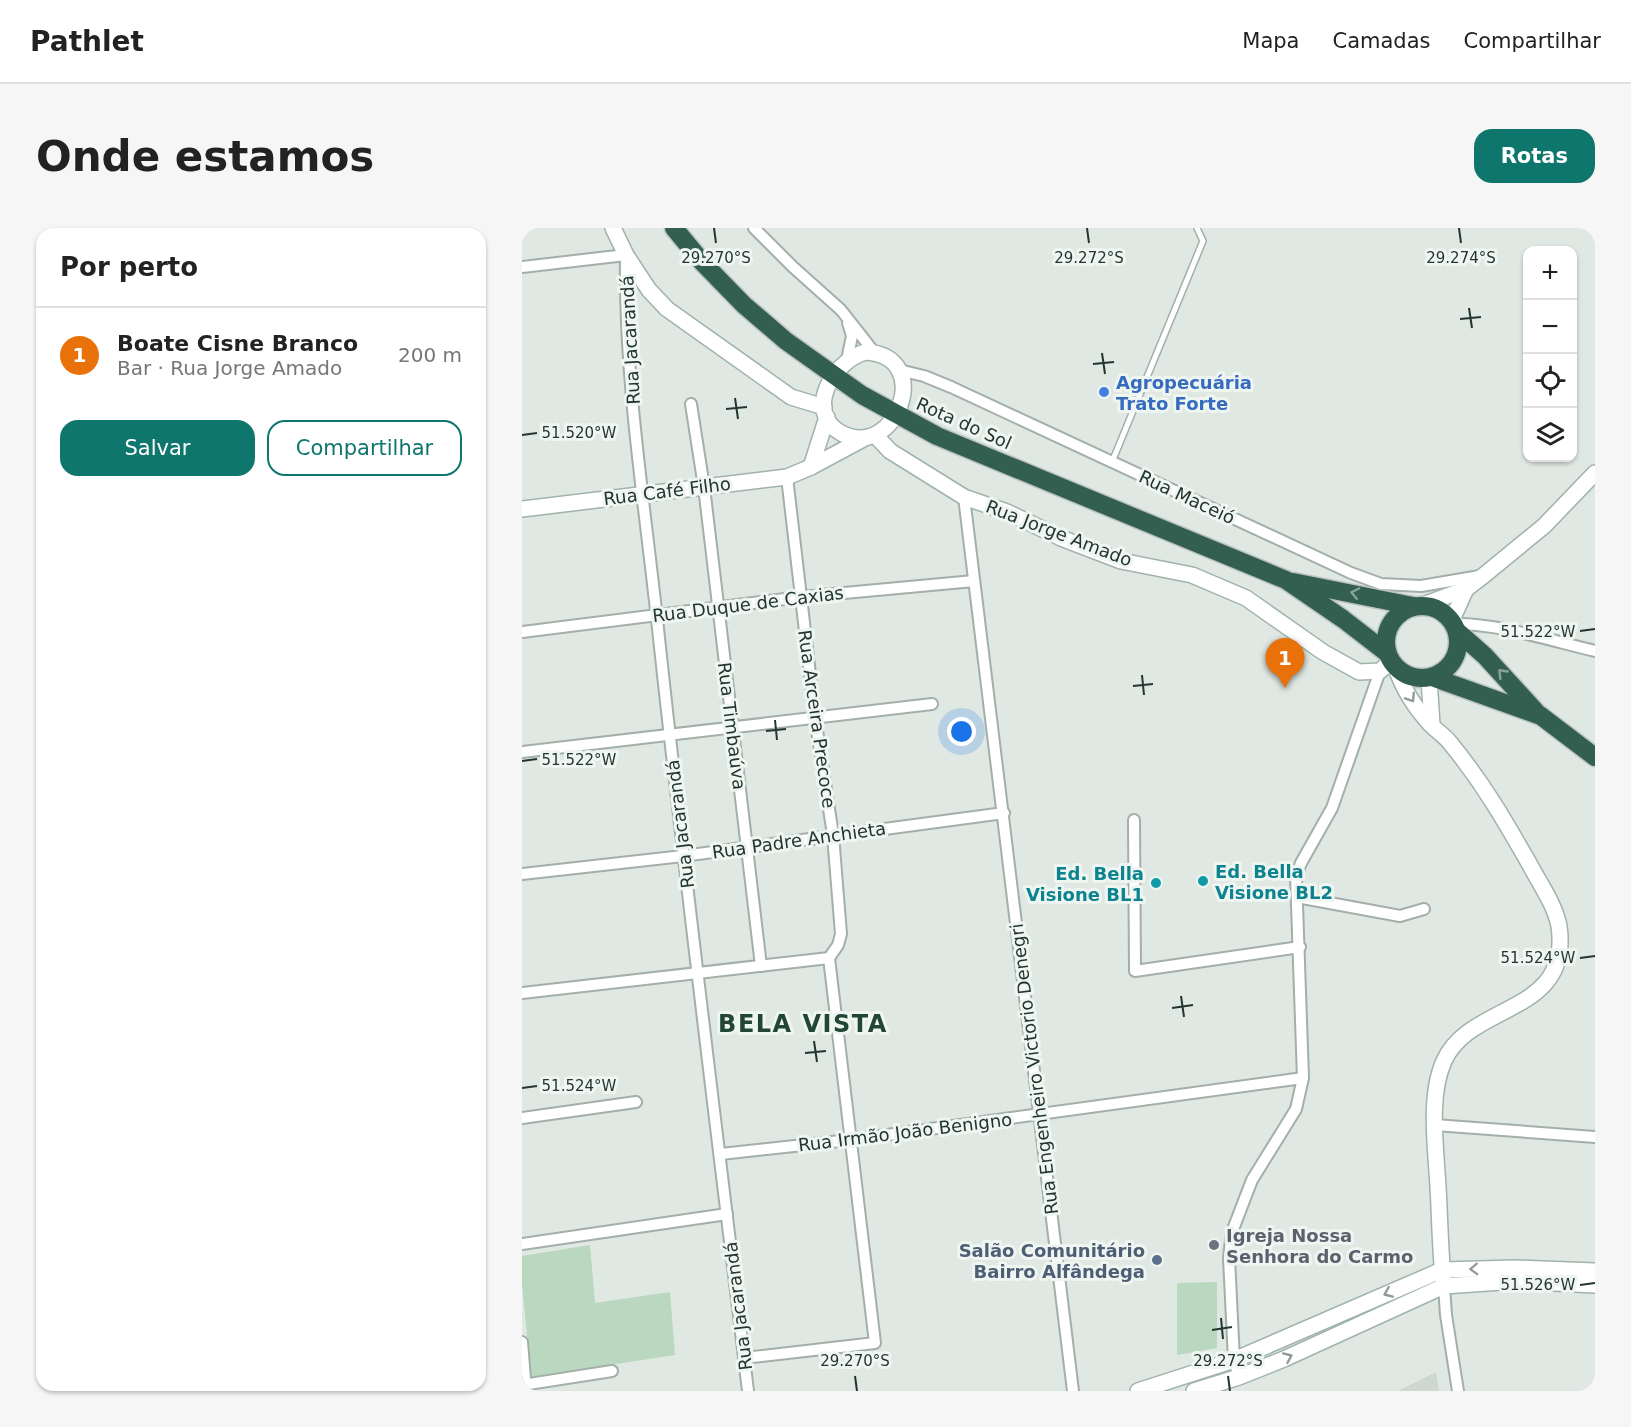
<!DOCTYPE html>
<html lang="pt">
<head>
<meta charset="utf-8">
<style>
  :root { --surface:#fff; --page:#f6f6f6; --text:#222; --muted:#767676; --line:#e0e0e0; --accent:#0f766e }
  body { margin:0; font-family:"DejaVu Sans",sans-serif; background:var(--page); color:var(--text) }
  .controls { position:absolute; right:18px; top:18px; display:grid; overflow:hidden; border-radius:12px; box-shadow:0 2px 4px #0004 }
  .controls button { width:54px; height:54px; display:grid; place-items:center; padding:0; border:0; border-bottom:2px solid var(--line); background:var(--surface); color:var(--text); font:30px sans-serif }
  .you { position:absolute; left:440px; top:504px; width:21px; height:21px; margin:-15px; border:4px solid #fff; border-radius:50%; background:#1a73e8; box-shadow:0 0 0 9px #1a73e833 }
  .badge { display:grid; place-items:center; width:39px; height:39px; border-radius:50%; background:var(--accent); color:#fff; font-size:20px; font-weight:700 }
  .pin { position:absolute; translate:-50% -50px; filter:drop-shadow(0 2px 3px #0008) }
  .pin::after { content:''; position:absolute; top:32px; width:21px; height:18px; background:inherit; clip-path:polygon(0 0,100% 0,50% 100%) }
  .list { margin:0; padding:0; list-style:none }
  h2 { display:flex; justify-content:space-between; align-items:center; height:78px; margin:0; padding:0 24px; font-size:26px }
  h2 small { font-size:20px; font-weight:400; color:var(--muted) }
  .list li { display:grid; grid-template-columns:39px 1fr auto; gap:18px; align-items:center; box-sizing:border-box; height:96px; padding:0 24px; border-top:2px solid var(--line) }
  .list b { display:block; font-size:22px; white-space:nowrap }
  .list p { margin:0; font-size:20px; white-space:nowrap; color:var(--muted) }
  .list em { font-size:20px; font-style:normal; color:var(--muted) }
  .actions { display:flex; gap:12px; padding:18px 24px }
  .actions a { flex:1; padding:14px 0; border:2px solid var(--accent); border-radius:18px; text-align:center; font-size:21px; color:var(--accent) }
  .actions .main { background:var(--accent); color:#fff }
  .icon { flex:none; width:33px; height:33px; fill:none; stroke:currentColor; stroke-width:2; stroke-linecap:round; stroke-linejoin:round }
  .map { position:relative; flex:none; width:1073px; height:1163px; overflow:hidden; border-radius:18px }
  header { display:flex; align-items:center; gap:36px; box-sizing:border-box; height:84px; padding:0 30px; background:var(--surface); border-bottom:2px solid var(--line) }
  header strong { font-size:28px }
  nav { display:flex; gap:33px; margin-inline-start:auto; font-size:21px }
  .intro { display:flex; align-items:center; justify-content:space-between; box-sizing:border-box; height:144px; padding:0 36px }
  h1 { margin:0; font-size:42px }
  .button { padding:15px 27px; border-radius:18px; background:var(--accent); color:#fff; font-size:21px; font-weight:700 }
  main { display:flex; gap:36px; padding:0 36px }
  aside { flex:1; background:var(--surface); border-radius:18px; box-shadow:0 2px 4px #0004 }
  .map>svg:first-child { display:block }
</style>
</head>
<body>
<header>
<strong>Pathlet</strong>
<nav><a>Mapa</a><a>Camadas</a><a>Compartilhar</a></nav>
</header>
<div class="intro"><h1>Onde estamos</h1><a class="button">Rotas</a></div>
<main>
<aside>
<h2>Por perto<small></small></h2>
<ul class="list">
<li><span class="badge" style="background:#e8710a">1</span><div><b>Boate Cisne Branco</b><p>Bar · Rua Jorge Amado</p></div><em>200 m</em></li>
</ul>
<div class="actions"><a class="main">Salvar</a><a>Compartilhar</a></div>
</aside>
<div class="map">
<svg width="1073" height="1163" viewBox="0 0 1073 1163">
  <rect width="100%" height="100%" fill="#dfe8e3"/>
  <path fill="#ced8d2" d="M914,1144L917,1163H876Z"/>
  <g fill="#bad7bf">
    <path d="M68,1017L73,1075L148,1064L153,1127L9,1149L0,1056V1028Z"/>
    <path d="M695,1054V1120L655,1127V1055Z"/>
  </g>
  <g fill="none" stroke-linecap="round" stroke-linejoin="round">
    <defs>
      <path id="lane" d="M590,234L681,13L675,0"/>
      <g id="street">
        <path d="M232,0L271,39L319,82L352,124"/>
        <path d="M0,39L104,27C102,156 124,283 137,410C164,661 196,912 226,1163"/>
        <path d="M325,132L330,108L326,95"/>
        <path d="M377,142L402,148L429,159L829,345L859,356L899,358L958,348"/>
        <path d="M169,176L182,259L239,738"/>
        <path d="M265,249L293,489L311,607L319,706L316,717L307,730"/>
        <path d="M442,269L551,1163"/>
        <path d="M932,396C976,395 1030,413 1073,423"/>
        <path d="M0,404L279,369L452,353"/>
        <path d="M0,524L410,476"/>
        <path d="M612,592L613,743L778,719"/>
        <path d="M0,646L161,628L482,585"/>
        <path d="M775,669L878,688L902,681"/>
        <path d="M0,765L307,730"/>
        <path d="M0,890L114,874"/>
        <path d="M913,897L1073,909"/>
        <path d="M199,926L328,912L781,850"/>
        <path d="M0,1016L205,986"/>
        <path d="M922,1058L924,1087L936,1163"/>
        <path d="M0,1114L4,1163"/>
        <path d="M222,1130L353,1115L307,730"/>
        <path d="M717,1149L712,1132L707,1030L710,1004L730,952L774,881L781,850L774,648L779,635L810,580L858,443"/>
        <path d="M0,1157L90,1143"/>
      </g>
      <g id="secondary">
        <path d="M91,0L104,27L127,62L145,81L269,169L302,179"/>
        <path d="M343,124C414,127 374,234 319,205C282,184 310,134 343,124Z"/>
        <path d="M353,207L368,223L442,269L485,284L539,310L599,333L670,347L724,370L801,424L837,444L858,443L869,433"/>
        <path d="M289,239L305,189"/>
        <path d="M0,281L265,249L289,239L343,210"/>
        <path d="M901,377L944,361L961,348L1022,298L1073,245"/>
        <path d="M930,392L944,361"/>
        <path d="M874,440C881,461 894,481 909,497C916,504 923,508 929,516C961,555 983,593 1008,637C1018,656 1033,677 1037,698C1050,788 948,774 922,833C906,868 914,921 916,959C918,992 918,1025 922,1058"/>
        <path d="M907,450L910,497"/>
        <path d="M616,1163L712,1132L920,1042L993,1040L1073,1043"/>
        <path d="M672,1163L717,1149L762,1131L922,1058L994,1053L1073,1057"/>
      </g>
      <g id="highway">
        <path d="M152,0L181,35L222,77L264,113L340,167L415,208L764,352L821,391L865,425"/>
        <path d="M771,354L891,378"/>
        <circle cx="900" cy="414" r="36"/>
        <path d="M936,404L963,428L1017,487"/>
        <path d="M910,449L1019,488L1073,529"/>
      </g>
    </defs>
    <use href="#lane" stroke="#a3afa9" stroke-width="8"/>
    <use href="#street" stroke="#a3afa9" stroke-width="14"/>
    <use href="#secondary" stroke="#a0b3aa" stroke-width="18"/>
    <use href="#highway" stroke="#bdc3c1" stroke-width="21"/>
    <use href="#lane" stroke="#fff" stroke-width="5"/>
    <use href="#street" stroke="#fff" stroke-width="10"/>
    <use href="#secondary" stroke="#fff" stroke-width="15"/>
    <use href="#highway" stroke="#325f50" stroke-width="18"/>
  </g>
  <defs><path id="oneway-chevron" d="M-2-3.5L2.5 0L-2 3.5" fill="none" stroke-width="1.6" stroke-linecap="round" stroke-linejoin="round" transform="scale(1.5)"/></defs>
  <g stroke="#87a399">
    <use href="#oneway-chevron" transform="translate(833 365) rotate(-168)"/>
    <use href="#oneway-chevron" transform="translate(980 445) rotate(-134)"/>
  </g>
  <g stroke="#909a97">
    <use href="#oneway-chevron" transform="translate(889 470) rotate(57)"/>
    <use href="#oneway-chevron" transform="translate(952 1041) rotate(178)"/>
    <use href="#oneway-chevron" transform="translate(866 1065) rotate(157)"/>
    <use href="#oneway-chevron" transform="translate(766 1129) rotate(-24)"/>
  </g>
  <path fill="none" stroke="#22362f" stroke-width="2" d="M192,0L194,15M565,0L567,15M937,0L939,15M947,80L950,100M938,91L959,89M580,125L583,146M571,136L592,134M213,170L216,191M204,181L225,179M0,207L15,205M1058,403L1073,401M620,447L622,467M611,458L631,456M253,492L255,512M244,503L264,501M0,533L15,531M1058,730L1073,728M659,768L662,789M650,780L671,777M292,813L295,834M283,825L304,823M0,860L15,858M1058,1057L1073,1055M699,1090L701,1111M690,1102L710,1099M333,1148L335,1163M706,1148L708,1163"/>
  <circle fill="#3f7fe0" stroke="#eff6f2" stroke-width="2" cx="582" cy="164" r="6"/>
  <g fill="#0f9aa8" stroke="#eff6f2" stroke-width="2">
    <circle cx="681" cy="653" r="6"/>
    <circle cx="634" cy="655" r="6"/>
  </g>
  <circle fill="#6b7280" stroke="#eff6f2" stroke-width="2" cx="692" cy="1017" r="6"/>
  <circle fill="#5c6f8a" stroke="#eff6f2" stroke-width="2" cx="635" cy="1032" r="6"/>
  <g text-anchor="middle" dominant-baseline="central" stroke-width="6" stroke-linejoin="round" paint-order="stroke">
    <g font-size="18" fill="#22362f" stroke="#eff6f2">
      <text transform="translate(108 112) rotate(-93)">Rua Jacarandá</text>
      <text transform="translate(442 195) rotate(24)">Rota do Sol</text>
      <text transform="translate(145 263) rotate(-7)">Rua Café Filho</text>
      <text transform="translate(665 269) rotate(25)">Rua Maceió</text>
      <text transform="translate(537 305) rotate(21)">Rua Jorge Amado</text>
      <text transform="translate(226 376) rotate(-7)">Rua Duque de Caxias</text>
      <text transform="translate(295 491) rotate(82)">Rua Arceira Precoce</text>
      <text transform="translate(210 498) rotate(83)">Rua Timbaúva</text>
      <text transform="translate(158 596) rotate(-97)">Rua Jacarandá</text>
      <text transform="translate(277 612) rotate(-8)">Rua Padre Anchieta</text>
      <text transform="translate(512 841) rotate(-97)">Rua Engenheiro Victorio Denegri</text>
      <text transform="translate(383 904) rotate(-7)">Rua Irmão João Benigno</text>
      <text transform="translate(216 1078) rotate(-97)">Rua Jacarandá</text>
    </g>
    <g font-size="18" font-weight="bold" fill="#366cbe" stroke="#eff6f2" text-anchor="start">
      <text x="594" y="154">Agropecuária<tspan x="594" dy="21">Trato Forte</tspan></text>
    </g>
    <g font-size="18" font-weight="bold" fill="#0d838f" stroke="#eff6f2" text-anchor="start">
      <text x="693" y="643">Ed. Bella<tspan x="693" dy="21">Visione BL2</tspan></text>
      <text x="622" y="645" text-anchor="end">Ed. Bella<tspan x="622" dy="21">Visione BL1</tspan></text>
    </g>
    <g font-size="18" font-weight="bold" fill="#5b616d" stroke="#eff6f2" text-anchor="start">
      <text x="704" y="1007">Igreja Nossa<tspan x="704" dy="21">Senhora do Carmo</tspan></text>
    </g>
    <g font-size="18" font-weight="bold" fill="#4e5e75" stroke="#eff6f2" text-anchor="end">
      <text x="623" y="1022">Salão Comunitário<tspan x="623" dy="21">Bairro Alfândega</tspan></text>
    </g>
    <g font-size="24" font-weight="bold" letter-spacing="1.5" fill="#214638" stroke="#eff6f2">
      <text x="281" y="796">BELA VISTA</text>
    </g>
  </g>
  <g font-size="15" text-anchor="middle" fill="#22362f" stroke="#eff6f2" stroke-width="6" stroke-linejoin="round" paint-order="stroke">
    <text x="194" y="35">29.270°S</text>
    <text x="567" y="35">29.272°S</text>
    <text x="939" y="35">29.274°S</text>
    <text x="57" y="210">51.520°W</text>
    <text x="1016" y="409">51.522°W</text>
    <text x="57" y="537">51.522°W</text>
    <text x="1016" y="735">51.524°W</text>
    <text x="57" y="863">51.524°W</text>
    <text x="1016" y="1062">51.526°W</text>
    <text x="333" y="1138">29.270°S</text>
    <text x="706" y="1138">29.272°S</text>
  </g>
</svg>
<div class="controls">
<button>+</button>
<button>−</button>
<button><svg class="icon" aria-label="locate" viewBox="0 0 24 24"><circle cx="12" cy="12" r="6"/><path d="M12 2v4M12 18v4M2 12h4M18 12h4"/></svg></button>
<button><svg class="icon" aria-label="layers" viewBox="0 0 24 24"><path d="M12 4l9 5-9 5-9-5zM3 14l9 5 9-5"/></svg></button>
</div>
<div class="you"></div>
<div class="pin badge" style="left:763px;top:460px;background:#e8710a">1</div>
</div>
</main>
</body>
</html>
